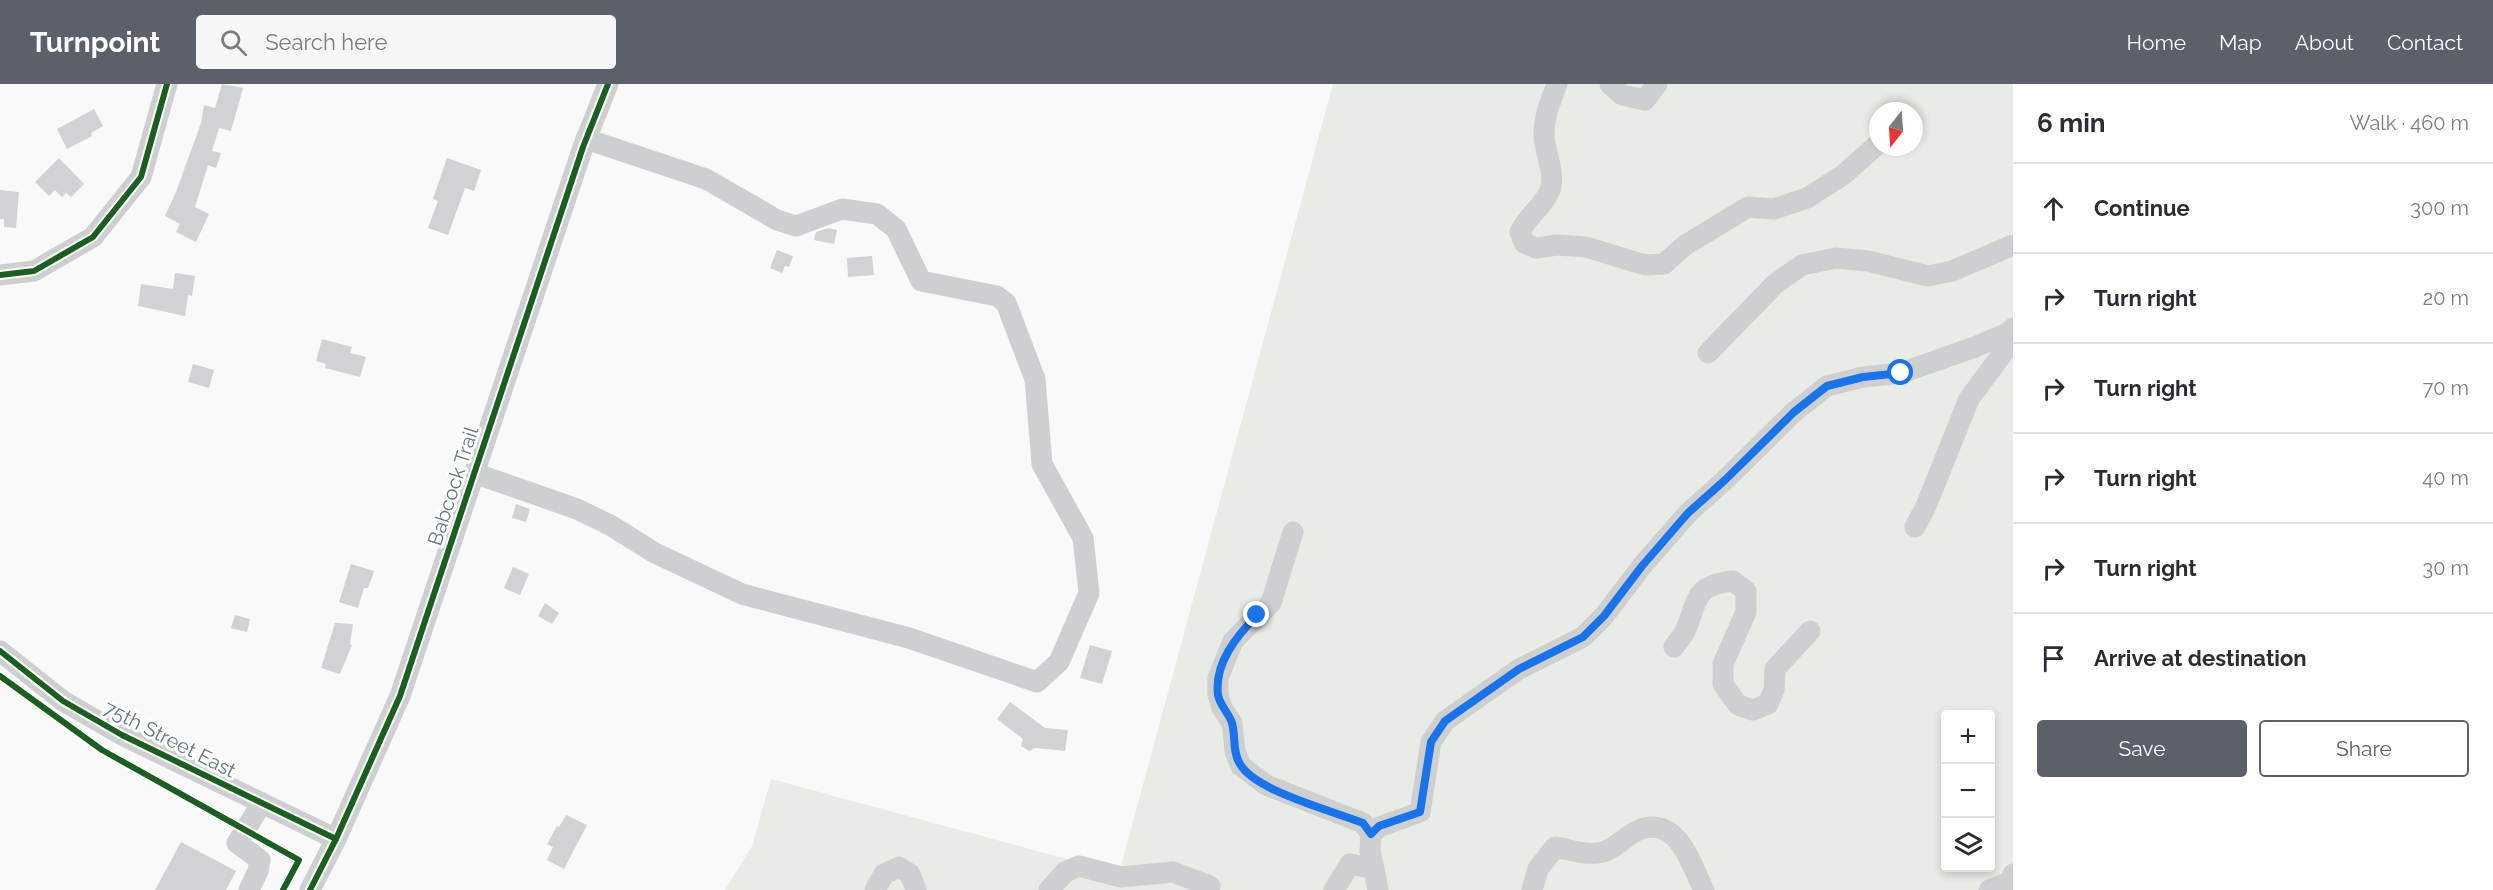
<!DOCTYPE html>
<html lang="en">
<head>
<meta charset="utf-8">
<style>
  :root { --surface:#fff; --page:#f7f7f7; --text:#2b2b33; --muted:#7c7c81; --line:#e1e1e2; --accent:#5c6169 }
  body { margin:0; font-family:Raleway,sans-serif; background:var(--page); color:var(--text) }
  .controls { position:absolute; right:18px; bottom:18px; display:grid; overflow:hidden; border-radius:6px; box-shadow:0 3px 9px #0003 }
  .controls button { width:54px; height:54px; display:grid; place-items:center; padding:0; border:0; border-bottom:2px solid var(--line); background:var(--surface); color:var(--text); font:30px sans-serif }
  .compass { position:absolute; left:1869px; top:18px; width:54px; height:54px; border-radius:50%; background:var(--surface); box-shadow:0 3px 9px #0003; rotate:197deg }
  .stop { position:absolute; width:18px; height:18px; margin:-14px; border:4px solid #1a73e8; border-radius:50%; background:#fff }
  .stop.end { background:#1a73e8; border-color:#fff; box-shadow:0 2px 6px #0008 }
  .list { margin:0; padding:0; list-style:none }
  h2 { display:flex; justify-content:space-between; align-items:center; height:78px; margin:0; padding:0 24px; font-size:26px }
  h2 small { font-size:20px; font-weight:400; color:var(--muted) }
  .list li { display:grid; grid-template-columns:39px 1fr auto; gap:18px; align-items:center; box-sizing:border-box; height:90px; padding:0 24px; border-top:2px solid var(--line) }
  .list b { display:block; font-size:22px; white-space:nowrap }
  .list em { font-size:20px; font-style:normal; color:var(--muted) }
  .actions { display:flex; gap:12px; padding:18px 24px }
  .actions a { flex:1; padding:14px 0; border:2px solid var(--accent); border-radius:6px; text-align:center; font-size:21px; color:var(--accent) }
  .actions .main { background:var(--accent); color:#fff }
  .icon { flex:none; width:33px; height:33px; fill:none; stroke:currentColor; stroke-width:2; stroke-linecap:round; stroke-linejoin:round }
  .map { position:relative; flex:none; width:2013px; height:806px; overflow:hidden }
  header { display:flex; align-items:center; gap:36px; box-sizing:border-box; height:84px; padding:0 30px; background:var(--accent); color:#fff }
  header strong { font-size:28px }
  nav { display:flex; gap:33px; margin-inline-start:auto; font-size:21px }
  .search { width:420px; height:54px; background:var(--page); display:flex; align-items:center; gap:15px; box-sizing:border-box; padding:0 21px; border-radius:6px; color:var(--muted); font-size:22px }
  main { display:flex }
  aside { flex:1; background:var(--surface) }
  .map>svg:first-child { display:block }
</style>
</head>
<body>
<header>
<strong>Turnpoint</strong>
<div class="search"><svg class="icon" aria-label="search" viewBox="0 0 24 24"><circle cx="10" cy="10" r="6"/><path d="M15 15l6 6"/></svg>Search here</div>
<nav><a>Home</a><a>Map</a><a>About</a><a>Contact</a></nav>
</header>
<main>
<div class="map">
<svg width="2013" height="806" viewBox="0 0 2013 806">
  <rect width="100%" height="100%" fill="#f9f9f9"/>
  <path fill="#e8ebe6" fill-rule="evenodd" d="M1333,0H2013V806H725L752,762L771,695L1119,789ZM1878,27H1914V63H1878ZM1946,630H1990V784H1946Z"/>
  <g fill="#d0d2d3">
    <path d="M222,0L243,4L231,47L219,44L212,67L221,69L216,84L208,81L195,123L209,130L196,158L176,148L180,140L165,132L176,108L201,39L204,21L215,24Z"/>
    <path d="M94,25L103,42L91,49L92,52L67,65L57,45Z"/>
    <path d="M59,74L84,100L71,113L66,109L62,113L55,106L49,112L35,98Z"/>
    <path d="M447,74L481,86L474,107L465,104L448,151L428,144L438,117L433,115Z"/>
    <path d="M0,106L19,108L16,144L4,143V135H0Z"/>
    <path d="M828,144L837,146L834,160L814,156L816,148Z"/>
    <path d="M777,166L793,172L789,183L785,182L782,189L770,184Z"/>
    <path d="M872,172L874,191L848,193L847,174Z"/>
    <path d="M175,189L195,192L192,212L188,211L185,232L138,222L141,200L173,205Z"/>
    <path d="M322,255L352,263L350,269L366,273L360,293L325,284L326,280L316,277Z"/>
    <path d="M193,280L214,286L209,304L188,298Z"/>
    <path d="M516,420L530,425L526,438L512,434Z"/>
    <path d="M351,480L374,487L368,504H364L358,524L339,518Z"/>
    <path d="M513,483L529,490L520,511L504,504Z"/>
    <path d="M545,519L559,529L552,540L538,532Z"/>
    <path d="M235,531L250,535L247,548L231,544Z"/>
    <path d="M335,539L353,540L350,560L352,561L340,590L321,584Z"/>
    <path d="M1090,561L1112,567L1102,600L1080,594Z"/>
    <path d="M1010,618L1045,644L1068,646L1065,667L1035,664L1029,667L1021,662L1023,655L997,635Z"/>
    <path d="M566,731L587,741L564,785L547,776L553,763L547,760L557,742L559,743Z"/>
    <path d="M181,758L236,787L226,806H155Z"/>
  </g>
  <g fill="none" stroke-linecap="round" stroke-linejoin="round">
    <g stroke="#cecfd0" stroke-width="21">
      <path d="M1557,0C1551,16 1544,32 1544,50C1544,67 1556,89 1550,106C1544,122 1527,132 1520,148L1524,159L1536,164L1557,161L1586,163L1645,181L1664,180L1684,162L1748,123L1774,125L1807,114L1843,91L1878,60"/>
      <path d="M1610,0L1622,11L1645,16L1657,0"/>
      <path d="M0,191L34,187L93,153L141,93L167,0"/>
      <path d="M1708,269L1775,200L1802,181L1836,174L1868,177L1928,192L1952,187L2013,161"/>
      <path d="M474,389L577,425L610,441L655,469L742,510L909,554L1037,598L1059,578L1089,509L1083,454L1042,380L1035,295L1006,219L997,212L921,197L896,145L877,130L842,125L796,142L777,136L706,95L586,55"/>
      <path d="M1915,443L1926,422L1969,315L2006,265L2013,250"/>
      <path d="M1293,448L1271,519L1233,557L1218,594V611L1222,624L1232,639L1235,667L1241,682L1266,701L1363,739L1371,750L1370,767L1374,785"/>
      <path d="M1674,563C1677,558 1682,553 1685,547C1699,517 1691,502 1733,497L1746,507V528L1723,580V600L1738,621L1753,626L1768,620L1774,606L1775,585L1810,547"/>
      <path d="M0,567L63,617L122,651L336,755"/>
      <path d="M1371,750L1379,743L1420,728L1431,658L1445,637L1519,585L1583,553L1604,532L1642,482L1688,429L1725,396L1794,328L1827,302L1863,293L1901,289L1975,263L2008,249L2013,244"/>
      <path d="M249,806L258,787L260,776L237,759L262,719"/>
      <path d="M310,806L336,755L400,612L583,63L608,0"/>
      <path d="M875,806L884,790L899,783L910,790L916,806"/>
      <path d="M1049,806L1065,788L1079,782L1121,793L1173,788L1210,802"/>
      <path d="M1334,806L1350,780L1374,785L1378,806"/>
      <path d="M1532,806L1538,785L1555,763C1568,765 1584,771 1597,769C1615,767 1625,751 1641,745C1679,733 1691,781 1704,806"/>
      <path d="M1989,806L2010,798L2013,790"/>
    </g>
    <defs>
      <g id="cycleway">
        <path d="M0,191L34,187L93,153L141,93L167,0"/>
        <path d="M0,567L63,617L122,651L336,755"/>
        <path d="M0,592L102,666L299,776L283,806"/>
        <path d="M310,806L336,755L400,612L583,63L608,0"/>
      </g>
    </defs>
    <use href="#cycleway" stroke="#fff" stroke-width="10"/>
    <use href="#cycleway" stroke="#1b5e20" stroke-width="6"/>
  </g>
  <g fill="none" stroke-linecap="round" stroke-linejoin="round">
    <path stroke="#1a73e8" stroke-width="8" d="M1257,531C1237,552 1214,579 1218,611C1220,622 1229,629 1232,639C1236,653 1232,667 1240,680C1255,707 1333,727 1363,739L1371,750L1379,742L1420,728L1431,658L1445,637L1519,585L1583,553L1604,532L1642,482L1688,429L1725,396L1794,328L1827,302L1863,293L1901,289"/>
  </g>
  <g text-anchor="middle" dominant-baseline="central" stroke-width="6" stroke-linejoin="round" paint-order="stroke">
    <g font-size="20" fill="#657683" stroke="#fff">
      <text transform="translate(453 402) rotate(-72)">Babcock Trail</text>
      <text transform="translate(170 655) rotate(27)">75th Street East</text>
    </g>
  </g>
</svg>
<div class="controls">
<button>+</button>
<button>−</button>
<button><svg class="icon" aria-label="layers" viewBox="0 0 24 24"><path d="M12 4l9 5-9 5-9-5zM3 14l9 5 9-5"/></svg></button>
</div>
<svg class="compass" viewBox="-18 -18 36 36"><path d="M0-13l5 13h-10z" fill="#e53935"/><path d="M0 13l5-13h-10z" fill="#7c7c81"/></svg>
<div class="stop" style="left:1901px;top:289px"></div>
<div class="stop end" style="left:1257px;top:531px"></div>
</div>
<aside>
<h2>6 min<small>Walk · 460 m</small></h2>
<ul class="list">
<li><svg class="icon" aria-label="ahead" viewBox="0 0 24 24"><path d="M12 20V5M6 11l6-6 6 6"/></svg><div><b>Continue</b></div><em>300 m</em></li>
<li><svg class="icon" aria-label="right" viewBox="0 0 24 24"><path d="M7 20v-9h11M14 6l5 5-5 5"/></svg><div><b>Turn right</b></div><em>20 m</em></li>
<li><svg class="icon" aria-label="right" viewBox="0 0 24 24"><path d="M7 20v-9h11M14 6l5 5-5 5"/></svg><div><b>Turn right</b></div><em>70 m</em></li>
<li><svg class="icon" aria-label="right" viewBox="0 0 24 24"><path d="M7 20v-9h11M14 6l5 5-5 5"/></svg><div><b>Turn right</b></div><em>40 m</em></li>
<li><svg class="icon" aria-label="right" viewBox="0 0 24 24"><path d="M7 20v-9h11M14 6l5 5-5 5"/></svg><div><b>Turn right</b></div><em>30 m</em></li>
<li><svg class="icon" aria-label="arrive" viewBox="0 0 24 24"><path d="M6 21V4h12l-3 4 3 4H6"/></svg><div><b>Arrive at destination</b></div></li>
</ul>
<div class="actions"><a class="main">Save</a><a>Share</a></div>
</aside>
</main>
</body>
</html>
